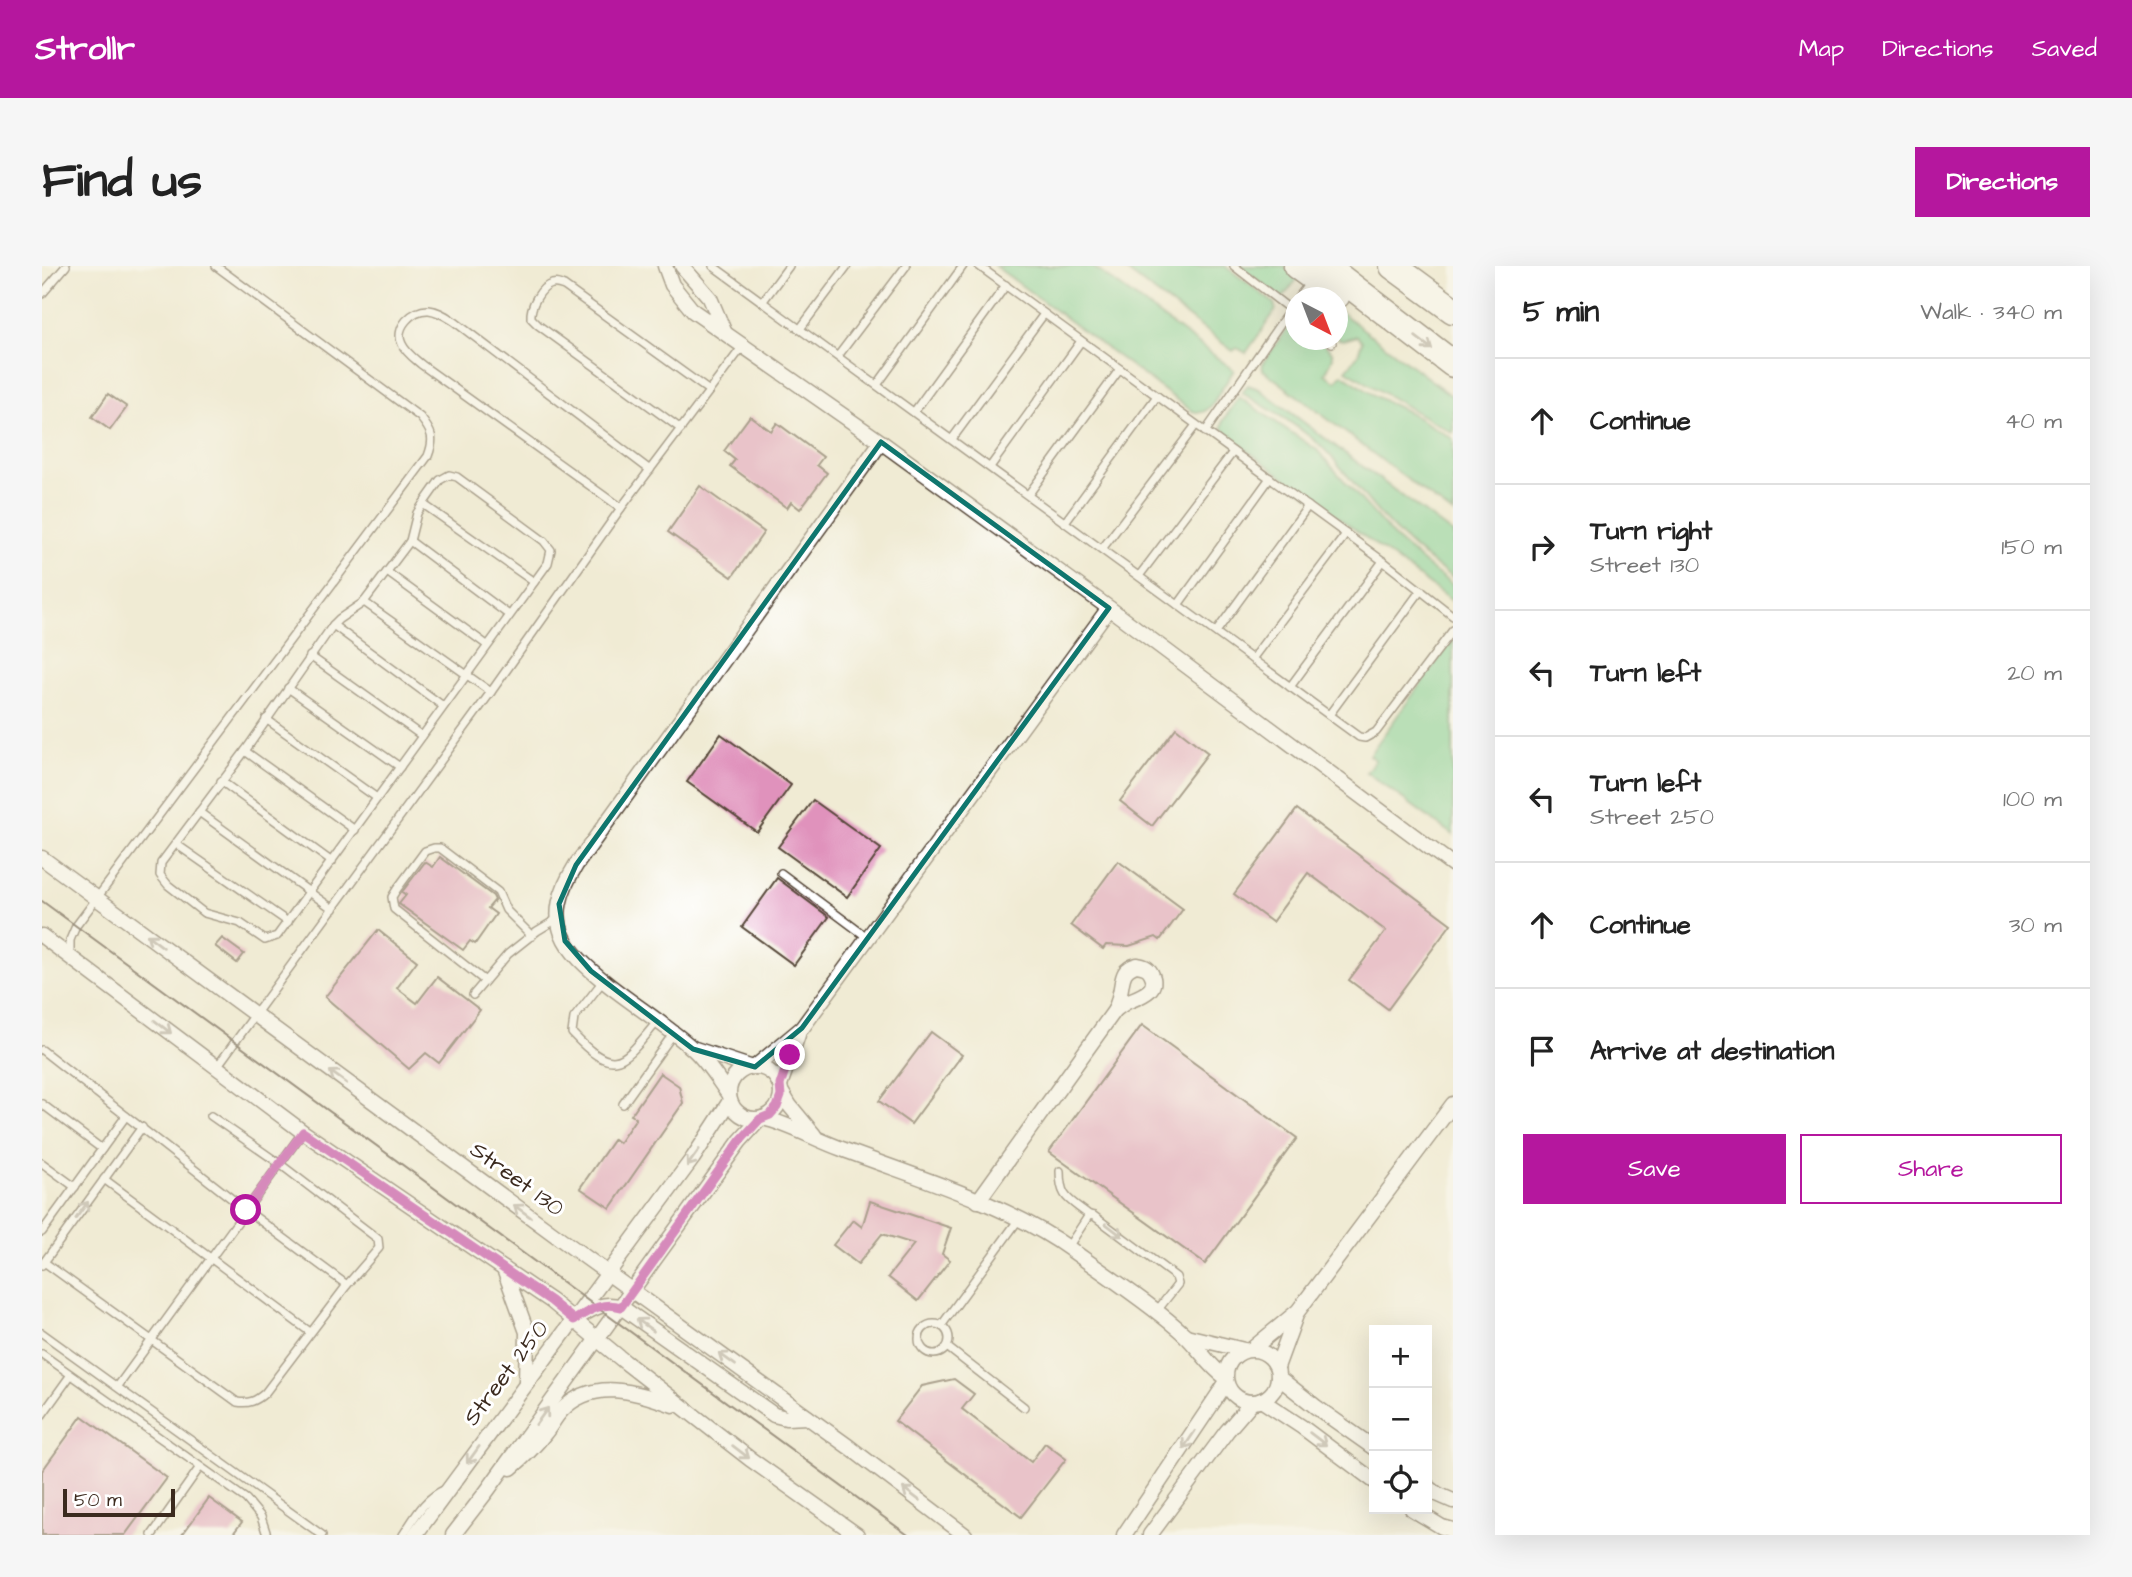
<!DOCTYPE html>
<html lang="en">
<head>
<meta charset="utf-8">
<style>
  :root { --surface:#fff; --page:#f6f6f6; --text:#222; --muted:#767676; --line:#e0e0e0; --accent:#b5179e }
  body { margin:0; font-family:"Architects Daughter",sans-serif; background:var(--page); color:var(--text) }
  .controls { position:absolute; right:21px; bottom:21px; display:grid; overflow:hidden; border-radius:0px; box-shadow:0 7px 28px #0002 }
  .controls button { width:63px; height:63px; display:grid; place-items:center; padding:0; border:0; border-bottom:2px solid var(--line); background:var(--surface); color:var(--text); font:35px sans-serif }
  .compass { position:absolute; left:1243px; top:21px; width:63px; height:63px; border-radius:50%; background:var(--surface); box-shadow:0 7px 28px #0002; rotate:138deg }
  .scale { position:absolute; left:21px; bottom:18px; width:112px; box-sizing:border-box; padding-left:7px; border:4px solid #3b2a1e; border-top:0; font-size:19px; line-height:24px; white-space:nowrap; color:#3b2a1e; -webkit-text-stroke:5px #fff; paint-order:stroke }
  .stop { position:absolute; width:21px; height:21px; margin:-16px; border:5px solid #b5179e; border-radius:50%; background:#fff }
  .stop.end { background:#b5179e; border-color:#fff; box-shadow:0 2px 7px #0008 }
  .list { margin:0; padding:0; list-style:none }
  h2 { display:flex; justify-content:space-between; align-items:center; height:91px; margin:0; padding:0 28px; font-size:30px }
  h2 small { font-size:23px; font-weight:400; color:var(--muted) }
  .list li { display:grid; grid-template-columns:46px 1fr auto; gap:21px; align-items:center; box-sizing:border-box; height:126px; padding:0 28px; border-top:2px solid var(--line) }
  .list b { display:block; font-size:26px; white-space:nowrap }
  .list p { margin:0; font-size:23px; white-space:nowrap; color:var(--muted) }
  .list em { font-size:23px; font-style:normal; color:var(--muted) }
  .actions { display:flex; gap:14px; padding:21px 28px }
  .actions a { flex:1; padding:16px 0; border:2px solid var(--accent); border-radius:0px; text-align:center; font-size:24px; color:var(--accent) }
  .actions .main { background:var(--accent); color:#fff }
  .icon { flex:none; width:38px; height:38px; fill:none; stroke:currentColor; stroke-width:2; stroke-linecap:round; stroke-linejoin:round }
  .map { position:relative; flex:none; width:1411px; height:1269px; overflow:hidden; border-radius:0px }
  header { display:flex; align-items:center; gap:42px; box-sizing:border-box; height:98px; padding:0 35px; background:var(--accent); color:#fff }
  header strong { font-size:33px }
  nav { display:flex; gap:38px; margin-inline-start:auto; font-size:24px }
  .intro { display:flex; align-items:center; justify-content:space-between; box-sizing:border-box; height:168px; padding:0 42px }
  h1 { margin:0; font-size:49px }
  .button { padding:18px 32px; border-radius:0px; background:var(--accent); color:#fff; font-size:24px; font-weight:700 }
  main { display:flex; gap:42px; padding:0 42px }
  aside { flex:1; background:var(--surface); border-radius:0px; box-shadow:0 7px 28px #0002 }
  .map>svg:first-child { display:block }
</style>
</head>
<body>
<header>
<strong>Strollr</strong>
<nav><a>Map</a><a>Directions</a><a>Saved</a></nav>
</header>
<div class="intro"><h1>Find us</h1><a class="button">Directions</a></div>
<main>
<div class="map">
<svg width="1411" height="1269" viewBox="0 0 1411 1269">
  <rect width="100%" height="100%" fill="#fff"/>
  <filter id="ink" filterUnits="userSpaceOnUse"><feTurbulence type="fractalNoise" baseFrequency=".0143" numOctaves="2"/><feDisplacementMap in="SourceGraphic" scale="14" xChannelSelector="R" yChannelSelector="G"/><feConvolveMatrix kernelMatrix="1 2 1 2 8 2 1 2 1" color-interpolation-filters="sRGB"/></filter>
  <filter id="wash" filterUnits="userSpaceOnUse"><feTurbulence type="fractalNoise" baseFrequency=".00686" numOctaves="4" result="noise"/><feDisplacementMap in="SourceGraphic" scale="28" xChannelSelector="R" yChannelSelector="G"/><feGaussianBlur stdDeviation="1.57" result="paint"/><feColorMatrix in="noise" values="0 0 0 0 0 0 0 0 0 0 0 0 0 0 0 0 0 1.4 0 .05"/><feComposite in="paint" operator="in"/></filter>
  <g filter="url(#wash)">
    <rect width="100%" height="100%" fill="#f0ebd4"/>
    <g fill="#79d095" stroke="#5a7d5a" stroke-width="2">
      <path d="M953,0H1050L1192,104L1169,140C1163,146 1159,148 1150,145Z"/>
      <path d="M1078,0H1183L1232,37L1234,44L1204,87L1195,82L1191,85Z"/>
      <path d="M1197,0H1242L1256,12L1240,33Z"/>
      <path d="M1296,44L1411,131V167C1375,147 1339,126 1304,104L1316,89L1320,75L1315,70L1302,74L1296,73Z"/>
      <path d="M1252,53L1254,74H1278L1290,86L1291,92L1283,108L1294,115L1300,108L1335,131L1366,146L1411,173V248L1221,104L1220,98Z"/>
      <path d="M1206,119L1217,123L1411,268V312C1386,295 1362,275 1341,252C1320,229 1303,204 1281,182C1258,160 1228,144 1200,127Z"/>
      <path d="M1197,131L1275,184L1355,274L1390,304L1411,319V336L1186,170L1180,161L1181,155Z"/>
      <path d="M1411,373V569L1324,506L1333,494L1327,489Z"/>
    </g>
    <g id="blocks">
      <g fill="#e092bc">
        <path d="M66,128L85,141L68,164L50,151Z"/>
        <path d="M708,150L729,165L735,157L781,191L775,199L785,207L758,243L749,236L745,242L688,200L693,194L682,185Z"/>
        <path d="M658,220L722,266L690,311L626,266Z"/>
        <path d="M1134,462L1166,487L1110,560L1078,535Z"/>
        <path d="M679,468L749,519L715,566L645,516Z"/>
        <path d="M771,534L839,583L805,631L736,581Z"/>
        <path d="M1255,543L1409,658L1346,743L1307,714L1344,665L1266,607L1230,656L1192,628Z"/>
        <path d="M398,591L451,630L453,634L446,642L454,648L433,678L428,675L421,684L357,638L364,629L360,626L383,596L391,601Z"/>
        <path d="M1076,595L1141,643L1118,674L1114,671L1087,680L1064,679L1061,683L1029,659Z"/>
        <path d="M735,612L787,651L752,699L700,661Z"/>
        <path d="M336,664L375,695L355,722L375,737L395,711L438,744L397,797L384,787L367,803L283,731Z"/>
        <path d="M180,672L202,688L195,697L173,680Z"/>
        <path d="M1100,759L1255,872L1163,998L1007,886Z"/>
        <path d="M889,766L920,789L869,858L837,835Z"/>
        <path d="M618,807L637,820L641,837L568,942L538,922L572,873L577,877L594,852L589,849Z"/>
        <path d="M828,935L909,962L900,988L908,994L876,1035L846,1011L872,978L840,968L816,998L791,979L811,954L820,961Z"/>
        <path d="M912,1113L932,1128L920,1143L989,1196L1003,1177L1024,1193L979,1251L853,1155L880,1120Z"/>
        <path d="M40,1150L125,1212L83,1269H0V1205Z"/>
        <path d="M167,1232L200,1256L190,1269H140Z"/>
      </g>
    </g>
  </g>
  <g filter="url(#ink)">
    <use href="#blocks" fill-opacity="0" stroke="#564739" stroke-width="2"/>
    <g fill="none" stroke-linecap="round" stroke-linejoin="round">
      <defs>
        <g id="lane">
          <path d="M671,0L1317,471L1323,472L1334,466L1411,364"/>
          <path d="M937,0L1341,295L1411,350"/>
          <path d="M1192,0L1254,48"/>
          <path d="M0,28L24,0"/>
          <path d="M1256,32L1269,15"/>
          <path d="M721,35L747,0"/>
          <path d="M758,63L805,0"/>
          <path d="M1286,74L1290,77"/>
          <path d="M796,90L864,0"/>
          <path d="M835,119L921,0"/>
          <path d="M872,146L964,19"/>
          <path d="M639,163L496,59L489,52C488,41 498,21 510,18C515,17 517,18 522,20L666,124"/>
          <path d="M1163,166L1254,35"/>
          <path d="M910,173L1002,48"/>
          <path d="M948,201L1039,75"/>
          <path d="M407,209L415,211L502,275L509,284L506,297L235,670L223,674L198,657L162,647L126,619L118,609L119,597L203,485L291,359L297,353L322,336L368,275L375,247L381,238L398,214Z"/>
          <path d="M986,229L1078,103"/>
          <path d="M381,238L492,316"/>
          <path d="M579,242L380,99C373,93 364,87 360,78C352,62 370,43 387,44C397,45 405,51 413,56L608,204"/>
          <path d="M1023,256L1115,130"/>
          <path d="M368,275L467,349"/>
          <path d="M1060,283L1154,159"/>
          <path d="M345,306L445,379"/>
          <path d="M1097,310L1191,186"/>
          <path d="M322,336L449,426"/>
          <path d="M1136,339L1228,212"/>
          <path d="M291,359L401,440"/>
          <path d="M1174,366L1266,240"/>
          <path d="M268,390L380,470"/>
          <path d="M1210,393L1304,268"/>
          <path d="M1248,421L1341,295"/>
          <path d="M246,422L358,501"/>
          <path d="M1287,449L1379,324"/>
          <path d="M224,453L335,532"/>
          <path d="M203,485L313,564"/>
          <path d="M179,515L290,596"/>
          <path d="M157,546L291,643"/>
          <path d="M134,578L246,656"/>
          <path d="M739,607L826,672"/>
          <path d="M28,690V674L34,660L386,190C393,172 390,166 378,151L174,0"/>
          <path d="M443,715L352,643L350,631L355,623L383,585L392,582H398L456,626L464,644L490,670"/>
          <path d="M561,715L532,752L530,767C574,814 581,796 615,756"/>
          <path d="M431,729L466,688L495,665L515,653"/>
          <path d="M0,784L204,944L305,1019L223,1127C214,1135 207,1138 195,1136L2,996"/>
          <path d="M174,802L449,426L579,242L701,80"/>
          <path d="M0,838L60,883"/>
          <path d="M581,838L631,768"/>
          <path d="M169,850L238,898L336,973L337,982L305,1019"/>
          <path d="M0,897L33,921"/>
          <path d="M1018,905C1018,933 1027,933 1047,949"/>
          <path d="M62,913L268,1066"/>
          <path d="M0,966L84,850"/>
          <path d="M1026,981L1047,949L1052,950L1134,1011L1136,1018L1114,1046"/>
          <path d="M0,999L100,861"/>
          <circle cx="892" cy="1073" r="15"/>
          <path d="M899,1060L977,953"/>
          <path d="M0,1067L280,1269"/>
          <path d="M905,1081L982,1141"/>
          <path d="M0,1088L204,1233L219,1251L225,1269"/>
          <path d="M76,1120L261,866"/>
          <path d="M0,1149L28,1110"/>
          <path d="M110,1269L158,1201"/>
          <path d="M361,1269C373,1251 382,1232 404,1223"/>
        </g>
        <g id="street">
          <path d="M623,0L630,19L651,45L839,176L1067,342L1411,599"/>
          <path d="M640,0L668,32L682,65"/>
          <path d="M0,592L535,985L807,1181L923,1269"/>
          <path d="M0,670L261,866L509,1035L583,1096L708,1193L815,1269"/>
          <path d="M1095,699C1101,700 1106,701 1109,707C1118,724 1099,730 1087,735C1082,737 1077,741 1073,744C1075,739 1077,733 1078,727C1081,714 1079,703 1095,699Z"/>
          <path d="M653,783L708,801"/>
          <circle cx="713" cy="827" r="26"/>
          <path d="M713,801L760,762L1067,342"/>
          <path d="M738,819L756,769"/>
          <path d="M739,825L748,840L772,869"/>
          <path d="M687,829C676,814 665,795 650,782C625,760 595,741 568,720C521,683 498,657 534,599L839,176"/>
          <path d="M721,852C750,859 772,873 800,883C873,911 964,937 1028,983C1065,1010 1109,1038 1143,1069C1157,1082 1167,1100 1183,1111"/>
          <path d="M936,935L1073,744"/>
          <path d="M462,1003L485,1066L484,1117"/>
          <path d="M535,1052C550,1043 561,1035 579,1041L732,1149L744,1152L765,1151"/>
          <path d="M1144,1070L1202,1084"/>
          <path d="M1210,1083L1256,1045L1411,838"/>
          <circle cx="1210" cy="1110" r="26"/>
          <path d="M1235,1101L1254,1049"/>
          <path d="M1236,1111L1274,1141L1332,1182"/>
          <path d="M1219,1134L1260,1161L1332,1215"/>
          <path d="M469,1202C482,1191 493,1180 503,1167C509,1160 513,1151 519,1145C551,1111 595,1126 631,1139"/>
          <path d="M1385,1220L1395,1228L1411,1235"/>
          <path d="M1370,1243L1400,1261L1411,1264"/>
          <path d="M373,1269L651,892L688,835"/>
          <path d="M411,1269L445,1225L698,875L718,853"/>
          <path d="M1082,1269L1184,1117"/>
          <path d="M1108,1269L1185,1165L1210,1136"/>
        </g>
        <g id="highway">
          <path d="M1255,0L1295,29"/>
          <path d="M1283,0L1411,98"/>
          <path d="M1351,0L1411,44"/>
        </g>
      </defs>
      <use href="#lane" stroke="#564739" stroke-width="10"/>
      <use href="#street" stroke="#564739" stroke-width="17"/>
      <use href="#highway" stroke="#564739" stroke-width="29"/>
      <use href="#lane" stroke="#fff" stroke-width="7"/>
      <use href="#street" stroke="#fff" stroke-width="14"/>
      <use href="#highway" stroke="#fff" stroke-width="26"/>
      <path stroke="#3b2a1e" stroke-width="2" d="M0,635L866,1269"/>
    </g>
    <defs><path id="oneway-shaft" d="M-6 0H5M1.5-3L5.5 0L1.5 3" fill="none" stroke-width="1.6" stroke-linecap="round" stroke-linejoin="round" transform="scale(1.75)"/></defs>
    <g stroke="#a79f9a">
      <use href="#oneway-shaft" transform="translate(1382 77) rotate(37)"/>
      <use href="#oneway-shaft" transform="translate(113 675) rotate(-143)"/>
      <use href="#oneway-shaft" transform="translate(121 761) rotate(38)"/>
      <use href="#oneway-shaft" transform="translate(296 811) rotate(-144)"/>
      <use href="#oneway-shaft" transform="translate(651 892) rotate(126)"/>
      <use href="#oneway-shaft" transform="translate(40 944) rotate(-54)"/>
      <use href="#oneway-shaft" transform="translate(480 945) rotate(-144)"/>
      <use href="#oneway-shaft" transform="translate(1072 964) rotate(37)"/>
      <use href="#oneway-shaft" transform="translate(603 1059) rotate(-144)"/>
      <use href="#oneway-shaft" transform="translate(685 1093) rotate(-144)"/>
      <use href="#oneway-shaft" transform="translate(500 1150) rotate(-54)"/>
      <use href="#oneway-shaft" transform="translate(1276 1173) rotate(37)"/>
      <use href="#oneway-shaft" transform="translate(1147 1174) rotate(124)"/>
      <use href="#oneway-shaft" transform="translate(699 1186) rotate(37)"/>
      <use href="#oneway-shaft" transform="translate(431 1189) rotate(126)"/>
      <use href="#oneway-shaft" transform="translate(869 1228) rotate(-143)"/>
    </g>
  </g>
  <g fill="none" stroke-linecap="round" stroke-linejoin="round" filter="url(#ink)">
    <path stroke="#b5179e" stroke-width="9" d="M204,944L261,866L509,1035L532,1054C547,1045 560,1035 579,1041L698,875L718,853L728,849L735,841L739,830L738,819L748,789"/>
  </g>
  <path d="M0 0H1411V1269H0ZM839,176L1067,342L760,762L713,801L651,783L549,705L523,675L517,638L534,599Z" fill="#f0ebd4" fill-opacity=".55" fill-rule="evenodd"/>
  <path fill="none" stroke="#0f766e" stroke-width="5" stroke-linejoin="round" d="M839,176L1067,342L760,762L713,801L651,783L549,705L523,675L517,638L534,599Z"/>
  <g text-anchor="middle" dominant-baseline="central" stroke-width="6" stroke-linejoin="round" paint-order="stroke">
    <g font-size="23" fill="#3b2a1e" stroke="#fff">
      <text transform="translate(475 913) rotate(36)">Street 130</text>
      <text transform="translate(464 1107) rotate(-53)">Street 250</text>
    </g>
  </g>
</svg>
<div class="controls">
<button>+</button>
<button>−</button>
<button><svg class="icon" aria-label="locate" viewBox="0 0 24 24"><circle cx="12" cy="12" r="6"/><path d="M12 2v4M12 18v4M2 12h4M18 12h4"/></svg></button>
</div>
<svg class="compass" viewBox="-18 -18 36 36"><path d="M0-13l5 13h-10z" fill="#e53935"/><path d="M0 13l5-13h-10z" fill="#767676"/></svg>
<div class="scale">50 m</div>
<div class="stop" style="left:204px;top:944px"></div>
<div class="stop end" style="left:748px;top:789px"></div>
</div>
<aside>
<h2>5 min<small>Walk · 340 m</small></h2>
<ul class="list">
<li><svg class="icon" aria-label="ahead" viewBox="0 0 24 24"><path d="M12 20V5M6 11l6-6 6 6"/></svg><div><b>Continue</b></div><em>40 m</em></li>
<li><svg class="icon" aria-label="right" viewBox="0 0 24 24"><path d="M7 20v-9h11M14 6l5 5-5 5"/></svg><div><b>Turn right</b><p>Street 130</p></div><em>150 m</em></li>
<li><svg class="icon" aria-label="left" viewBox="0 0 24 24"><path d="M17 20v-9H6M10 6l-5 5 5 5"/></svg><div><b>Turn left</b></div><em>20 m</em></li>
<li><svg class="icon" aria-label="left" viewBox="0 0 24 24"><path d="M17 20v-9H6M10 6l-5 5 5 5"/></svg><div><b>Turn left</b><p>Street 250</p></div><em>100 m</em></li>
<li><svg class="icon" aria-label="ahead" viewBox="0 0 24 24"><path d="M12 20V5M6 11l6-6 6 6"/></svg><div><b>Continue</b></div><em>30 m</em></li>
<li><svg class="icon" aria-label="arrive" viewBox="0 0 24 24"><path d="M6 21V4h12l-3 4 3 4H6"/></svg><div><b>Arrive at destination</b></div></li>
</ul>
<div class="actions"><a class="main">Save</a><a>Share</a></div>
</aside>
</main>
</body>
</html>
